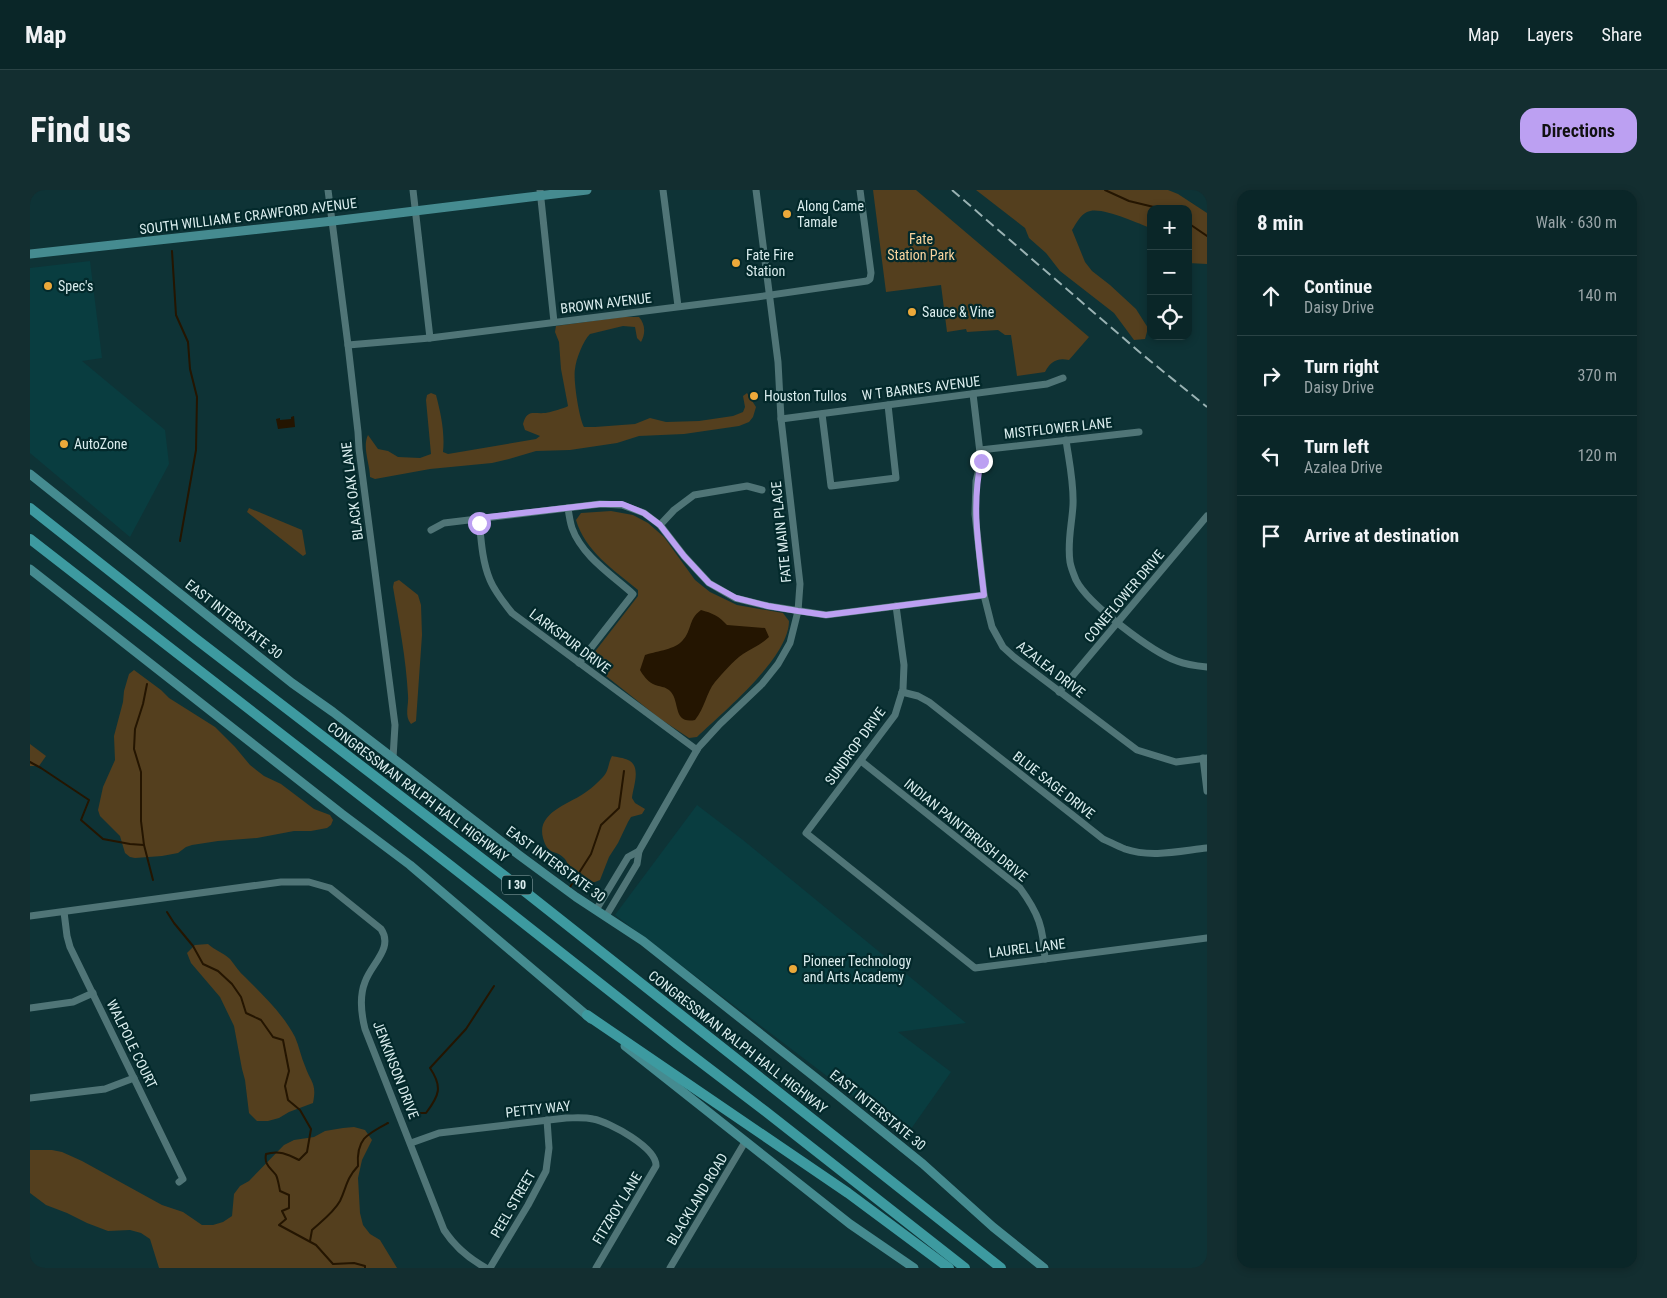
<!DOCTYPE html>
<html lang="en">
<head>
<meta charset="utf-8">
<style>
  :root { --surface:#0a2628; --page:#132e30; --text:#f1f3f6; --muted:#99a5a8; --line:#2a4345; --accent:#bca0f2 }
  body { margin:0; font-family:"Roboto Condensed",sans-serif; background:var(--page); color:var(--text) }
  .controls { position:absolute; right:15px; top:15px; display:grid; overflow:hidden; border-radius:10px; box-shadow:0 2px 8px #0003 }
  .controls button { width:45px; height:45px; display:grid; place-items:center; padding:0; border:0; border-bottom:1px solid var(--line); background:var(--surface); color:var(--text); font:25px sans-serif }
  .stop { position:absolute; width:15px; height:15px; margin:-11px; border:4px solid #bca0f2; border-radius:50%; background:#fff }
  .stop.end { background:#bca0f2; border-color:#fff; box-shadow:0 1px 5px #0008 }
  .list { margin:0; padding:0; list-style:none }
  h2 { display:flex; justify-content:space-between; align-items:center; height:65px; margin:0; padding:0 20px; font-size:21px }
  h2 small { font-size:16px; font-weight:400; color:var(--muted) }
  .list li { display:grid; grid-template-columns:32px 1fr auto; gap:15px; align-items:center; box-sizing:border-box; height:80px; padding:0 20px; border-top:1px solid var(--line) }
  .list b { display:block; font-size:19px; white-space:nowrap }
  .list p { margin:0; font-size:16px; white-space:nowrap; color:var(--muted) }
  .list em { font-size:16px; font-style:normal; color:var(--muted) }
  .icon { flex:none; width:28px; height:28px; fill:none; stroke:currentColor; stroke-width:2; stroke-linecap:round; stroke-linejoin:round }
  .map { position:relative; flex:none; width:1177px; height:1078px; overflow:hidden; border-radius:15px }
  header { display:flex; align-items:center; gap:30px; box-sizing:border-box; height:70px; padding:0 25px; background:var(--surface); border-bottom:1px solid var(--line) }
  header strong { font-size:24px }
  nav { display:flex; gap:28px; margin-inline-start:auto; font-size:18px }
  .intro { display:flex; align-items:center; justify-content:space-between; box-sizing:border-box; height:120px; padding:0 30px }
  h1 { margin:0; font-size:35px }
  .button { padding:12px 22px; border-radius:15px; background:var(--accent); color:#111; font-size:18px; font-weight:700 }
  main { display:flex; gap:30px; padding:0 30px }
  aside { flex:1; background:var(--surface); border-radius:15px; box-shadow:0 2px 8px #0003 }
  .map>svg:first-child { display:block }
</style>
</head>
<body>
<header>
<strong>Map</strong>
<nav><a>Map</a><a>Layers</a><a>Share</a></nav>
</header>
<div class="intro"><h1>Find us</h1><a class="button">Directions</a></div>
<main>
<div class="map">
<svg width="1177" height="1078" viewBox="0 0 1177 1078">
  <rect width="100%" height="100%" fill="#0e3336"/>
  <g fill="#093d40">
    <path d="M60,71L72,168L52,171L135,240L139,274L100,347L0,263V78Z"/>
    <path d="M667,615L713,650L936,833L868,842L921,882L876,946L585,725Z"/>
  </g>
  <g fill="#543f1e">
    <path d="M843,0H886L1059,147L1039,170C1027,167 1020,172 1015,182L987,186L981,145H975L968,140L937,142L936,139L917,142L911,95L856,102Z"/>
    <path d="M946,0H1138L1148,4L1177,23V74L1158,73V19H1121V38C1107,33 1069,15 1057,22C1050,25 1046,34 1042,40L1055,72L1062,81L1080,95L1106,119L1118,138L1115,149L1104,150L1084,123L1030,81L1016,63L999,48L995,38Z"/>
    <path d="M592,127H609C615,134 616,143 611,152L607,148L605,137L593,136L560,144C553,151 546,169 545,179C543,189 549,228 554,237H565L605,234L620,228L636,232L669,231L703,226L713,222L715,217L713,206L717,203L726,217L723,227L719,232L709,236L654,244L609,246L587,253L540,260L506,261L479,269L462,273L400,279L345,289L340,287C340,274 332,257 338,245L348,259L358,261L368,267L390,268L401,264L396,210L397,205L401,203L406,205C411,224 415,243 413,262L418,264L506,249L510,246L495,240L493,234C497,219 503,224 515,223C518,223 535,218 538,216L531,179L529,152L525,142L526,136Z"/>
    <path d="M219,318L272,340L276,364L273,366L217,322Z"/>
    <path d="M581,321L603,325L618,333L634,347L665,390L680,402L707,415L753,423L759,431C759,468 693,522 667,547L659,548L629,528L561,474L559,471L560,468L608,406V400C584,380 555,361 546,330L551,323Z"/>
    <path d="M369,390L388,405L391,415L392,445L386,531L381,534C374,526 379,515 378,505C376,468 369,433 363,397L364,392Z"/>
    <path d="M104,480L131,500L139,508L185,537L205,557L220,575L234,586L251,594L284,619L300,625L303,630L301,635L297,638L281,641H264L227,648L188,651L162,655L156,657L148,663L132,666L105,668L100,667L95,663L90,646L70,626L68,620L73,597L85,570L84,546L93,512L94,501L99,484Z"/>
    <path d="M0,554L16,566L9,576H0Z"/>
    <path d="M582,566C587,567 594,568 598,570C612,576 603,597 602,608L605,613L615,619L612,624L601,627L598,632L588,653L579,667L570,690L565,692L559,693L542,690C540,683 539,673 534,668C525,659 518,666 513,648C506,622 540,614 556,602C562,598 568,592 573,587C579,581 578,573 582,566Z"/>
    <path d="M178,754C184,760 194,763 200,769C205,775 209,782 215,787C233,805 253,824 265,847C269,856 271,867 275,876C281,893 287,893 283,913L259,922L249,928L238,931H227L219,923L215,890L212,879L204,836L190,807L161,773L157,763L165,755Z"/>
    <path d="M324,937L335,940L342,950L332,970L328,988L330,1023L333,1035L340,1044L350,1050L367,1078H129L120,1049L111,1043L100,1040L78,1041L57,1033L37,1023L16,1015L0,1003V960H22L32,962L52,971L132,1015L153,1022L172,1035H183L193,1032L202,1026L204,1004L210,996L219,991L254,955L264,950L284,947L295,941L313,938Z"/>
  </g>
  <g fill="#241501">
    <path d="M264,226L265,237L248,239L246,229L250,228V230L261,229V227Z"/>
    <path d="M671,420C682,423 689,426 697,435L735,438L739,447C731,455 722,458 713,464C703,471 693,483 685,492C676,503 675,518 665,530C643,534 650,513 641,502C636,496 629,497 623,494C617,491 613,485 610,480L615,465C624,462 644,459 650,453C663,442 657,430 671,420Z"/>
  </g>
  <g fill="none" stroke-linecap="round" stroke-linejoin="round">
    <g stroke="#241501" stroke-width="2">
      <path d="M1075,0L1099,11L1132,19"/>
      <path d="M1158,33L1177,46"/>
      <path d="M140,40L141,30"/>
      <path d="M142,61L146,125L158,152L160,179L167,207L166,260L150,351"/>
      <path d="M0,572L11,578L59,610L51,630L73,649L100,654L114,655L123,690"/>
      <path d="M114,655L111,631V582L104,559L105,539L113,514L117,494"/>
      <path d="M540,697L561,664L571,635L589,618L594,581"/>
      <path d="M137,722L144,733L163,756L173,774L188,781L202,794L211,807L216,823L231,830L243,847L253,850L259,881L255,896L258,910L270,920L281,939L277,962L269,970C257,964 249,960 236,964C234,975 240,977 246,985C248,989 249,996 250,1001L259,1005V1018L252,1021L256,1029L249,1035L286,1055L303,1074L324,1073L335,1076V1078"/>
      <path d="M383,923H396C409,906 413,897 400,878L436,839L464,796"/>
      <path d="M280,1051L282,1040C292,1031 304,1022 310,1011C317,996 316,989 328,976C326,949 337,944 358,933"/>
    </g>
    <g stroke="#507577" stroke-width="7">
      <path d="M298,0L318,155L328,242L329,259L365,535L363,568"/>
      <path d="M383,0L400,148"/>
      <path d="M510,0L524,132"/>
      <path d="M633,0L648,116"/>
      <path d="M318,155L400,148L727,107L837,91L840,89L841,83L830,0"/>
      <path d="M943,204L951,271L946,291L945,324L954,405L962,437L973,457L984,467L1107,560L1146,572L1177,568"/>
      <path d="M792,224L801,296L866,288L858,215"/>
      <path d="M751,229L1017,194L1033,188"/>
      <path d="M1036,250C1039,271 1044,293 1043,315C1042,334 1037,352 1040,372C1041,378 1044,385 1046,390C1058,414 1122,462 1147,471C1157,475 1167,476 1177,477"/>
      <path d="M950,260L1109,242"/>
      <path d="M538,318C539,325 540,332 542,338C552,366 582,385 603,404L549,473"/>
      <path d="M449,328C451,349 452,371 460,390C465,402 474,413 482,423L667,560"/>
      <path d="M630,335L644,320L664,305L717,296L732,300"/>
      <path d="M401,340L414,333L570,314L592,315L614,323L630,335L654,366L679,393L705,408L738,416L796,425L954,405"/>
      <path d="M866,416L874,475L873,499L865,525L776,643L945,778L1177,748"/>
      <path d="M872,502L888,506L899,512L1073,649C1080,652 1087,656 1095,659C1121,668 1150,661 1177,658"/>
      <path d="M1029,502L1177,326"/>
      <path d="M1173,568L1177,601"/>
      <path d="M831,571L990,698C1009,724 1013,737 1015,769"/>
      <path d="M566,720L598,667L609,661"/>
      <path d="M34,722L37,746L40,757L153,989L149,992"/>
      <path d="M0,726L251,692H279L300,698L351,739C364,758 341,774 335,792C329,807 331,823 335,839L414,1040C425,1057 438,1068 456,1078"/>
      <path d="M576,726L607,674L609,661L668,558L690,534L732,494L748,474L760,453L768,421L770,394L751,229L748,172L726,0"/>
      <path d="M0,818L43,812L63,803"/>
      <path d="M0,908L75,899L104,888"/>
      <path d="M381,953L409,943L536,928C545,928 554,927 563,929C580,932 627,958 626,976L566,1078"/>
      <path d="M460,1078L498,1015L516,981L519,958L517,930"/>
      <path d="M640,1078L715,952"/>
    </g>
    <g stroke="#458b90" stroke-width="9">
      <path d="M0,64L303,31L557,0"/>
      <path d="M0,284L262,493L303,522L489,665L546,707L613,751L805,903L893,974L963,1037L1014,1078"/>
      <path d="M0,379L312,624L380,675L561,829"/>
      <path d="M595,856L820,1034L884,1078"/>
    </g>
    <g stroke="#3d9aa0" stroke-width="10">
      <path d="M0,318L166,449L498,704L971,1078"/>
      <path d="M0,349L421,676L647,854L735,921L935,1078"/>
      <path d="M557,825L818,1003L919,1078"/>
    </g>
    <path stroke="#99b2b3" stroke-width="2" stroke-dasharray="10 5" stroke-linecap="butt" d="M922,0L1113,165L1177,217"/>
  </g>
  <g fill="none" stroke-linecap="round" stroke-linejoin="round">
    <path stroke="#bca0f2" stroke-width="6" d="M449,333V328L570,314H592L614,323L630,335L654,366L679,393L706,408L738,416L768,421L796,425L954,405C949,359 941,318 951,271"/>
  </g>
  <g fill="#eca93a" stroke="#03292b" stroke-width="2">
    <circle cx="757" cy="24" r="5"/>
    <circle cx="706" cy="73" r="5"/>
    <circle cx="18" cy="96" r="5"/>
    <circle cx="882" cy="122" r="5"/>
    <circle cx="724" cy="206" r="5"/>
    <circle cx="34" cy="254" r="5"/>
    <circle cx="763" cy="779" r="5"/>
  </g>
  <g text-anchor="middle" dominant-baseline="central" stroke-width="4.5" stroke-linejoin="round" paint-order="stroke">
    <rect fill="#03292b" stroke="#9ab2b4" stroke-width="1" x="472" y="685.5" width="30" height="19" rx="4"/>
    <g font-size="12" font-weight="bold" fill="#daedee">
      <text x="487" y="695">I 30</text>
    </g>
    <g font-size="14" fill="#daedee" stroke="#03292b" text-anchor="start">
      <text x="767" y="16">Along Came<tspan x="767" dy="16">Tamale</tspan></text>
      <text x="716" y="65">Fate Fire<tspan x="716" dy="16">Station</tspan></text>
      <text x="28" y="96">Spec's</text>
      <text x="892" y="122">Sauce &amp; Vine</text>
      <text x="734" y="206">Houston Tullos</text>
      <text x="44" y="254">AutoZone</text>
      <text x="773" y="771">Pioneer Technology<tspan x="773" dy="16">and Arts Academy</tspan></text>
    </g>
    <g font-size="14" fill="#daedee" stroke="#03292b">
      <text transform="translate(218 26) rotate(-7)">SOUTH WILLIAM E CRAWFORD AVENUE</text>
      <text transform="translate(576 113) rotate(-7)">BROWN AVENUE</text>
      <text transform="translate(891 198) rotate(-7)">W T BARNES AVENUE</text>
      <text transform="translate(1028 238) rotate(-6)">MISTFLOWER LANE</text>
      <text transform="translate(322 301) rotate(-97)">BLACK OAK LANE</text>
      <text transform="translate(751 342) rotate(-96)">FATE MAIN PLACE</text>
      <text transform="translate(1094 406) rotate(-50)">CONEFLOWER DRIVE</text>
      <text transform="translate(204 429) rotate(38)">EAST INTERSTATE 30</text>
      <text transform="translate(540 451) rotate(37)">LARKSPUR DRIVE</text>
      <text transform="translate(1021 479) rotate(38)">AZALEA DRIVE</text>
      <text transform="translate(825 556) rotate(-54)">SUNDROP DRIVE</text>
      <text transform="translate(1024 595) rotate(38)">BLUE SAGE DRIVE</text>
      <text transform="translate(388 602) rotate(37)">CONGRESSMAN RALPH HALL HIGHWAY</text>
      <text transform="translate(936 640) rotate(39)">INDIAN PAINTBRUSH DRIVE</text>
      <text transform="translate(526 674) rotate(36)">EAST INTERSTATE 30</text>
      <text transform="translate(997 758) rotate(-7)">LAUREL LANE</text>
      <text transform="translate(708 852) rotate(38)">CONGRESSMAN RALPH HALL HIGHWAY</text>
      <text transform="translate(102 854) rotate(64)">WALPOLE COURT</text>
      <text transform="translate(366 880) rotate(69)">JENKINSON DRIVE</text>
      <text transform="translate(508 919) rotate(-6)">PETTY WAY</text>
      <text transform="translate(848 920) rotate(39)">EAST INTERSTATE 30</text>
      <text transform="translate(667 1009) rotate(-59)">BLACKLAND ROAD</text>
      <text transform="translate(483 1014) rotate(-60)">PEEL STREET</text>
      <text transform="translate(587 1018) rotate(-59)">FITZROY LANE</text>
    </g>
    <g font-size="14" fill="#fad49e" stroke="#03292b">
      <text x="891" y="49">Fate<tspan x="891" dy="16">Station Park</tspan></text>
    </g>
  </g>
</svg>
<div class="controls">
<button>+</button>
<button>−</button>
<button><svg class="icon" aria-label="locate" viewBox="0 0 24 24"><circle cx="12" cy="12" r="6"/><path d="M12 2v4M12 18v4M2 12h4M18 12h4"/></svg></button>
</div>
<div class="stop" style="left:449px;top:333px"></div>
<div class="stop end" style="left:951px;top:271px"></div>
</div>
<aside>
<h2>8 min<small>Walk · 630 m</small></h2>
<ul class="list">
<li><svg class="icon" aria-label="ahead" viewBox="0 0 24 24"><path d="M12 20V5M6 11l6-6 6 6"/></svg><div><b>Continue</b><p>Daisy Drive</p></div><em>140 m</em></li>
<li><svg class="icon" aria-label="right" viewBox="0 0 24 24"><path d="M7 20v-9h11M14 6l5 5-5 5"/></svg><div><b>Turn right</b><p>Daisy Drive</p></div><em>370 m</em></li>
<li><svg class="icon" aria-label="left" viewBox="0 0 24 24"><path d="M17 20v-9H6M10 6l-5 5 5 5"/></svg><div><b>Turn left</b><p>Azalea Drive</p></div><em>120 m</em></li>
<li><svg class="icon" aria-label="arrive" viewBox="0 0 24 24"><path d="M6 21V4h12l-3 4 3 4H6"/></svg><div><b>Arrive at destination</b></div></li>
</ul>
</aside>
</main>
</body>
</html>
